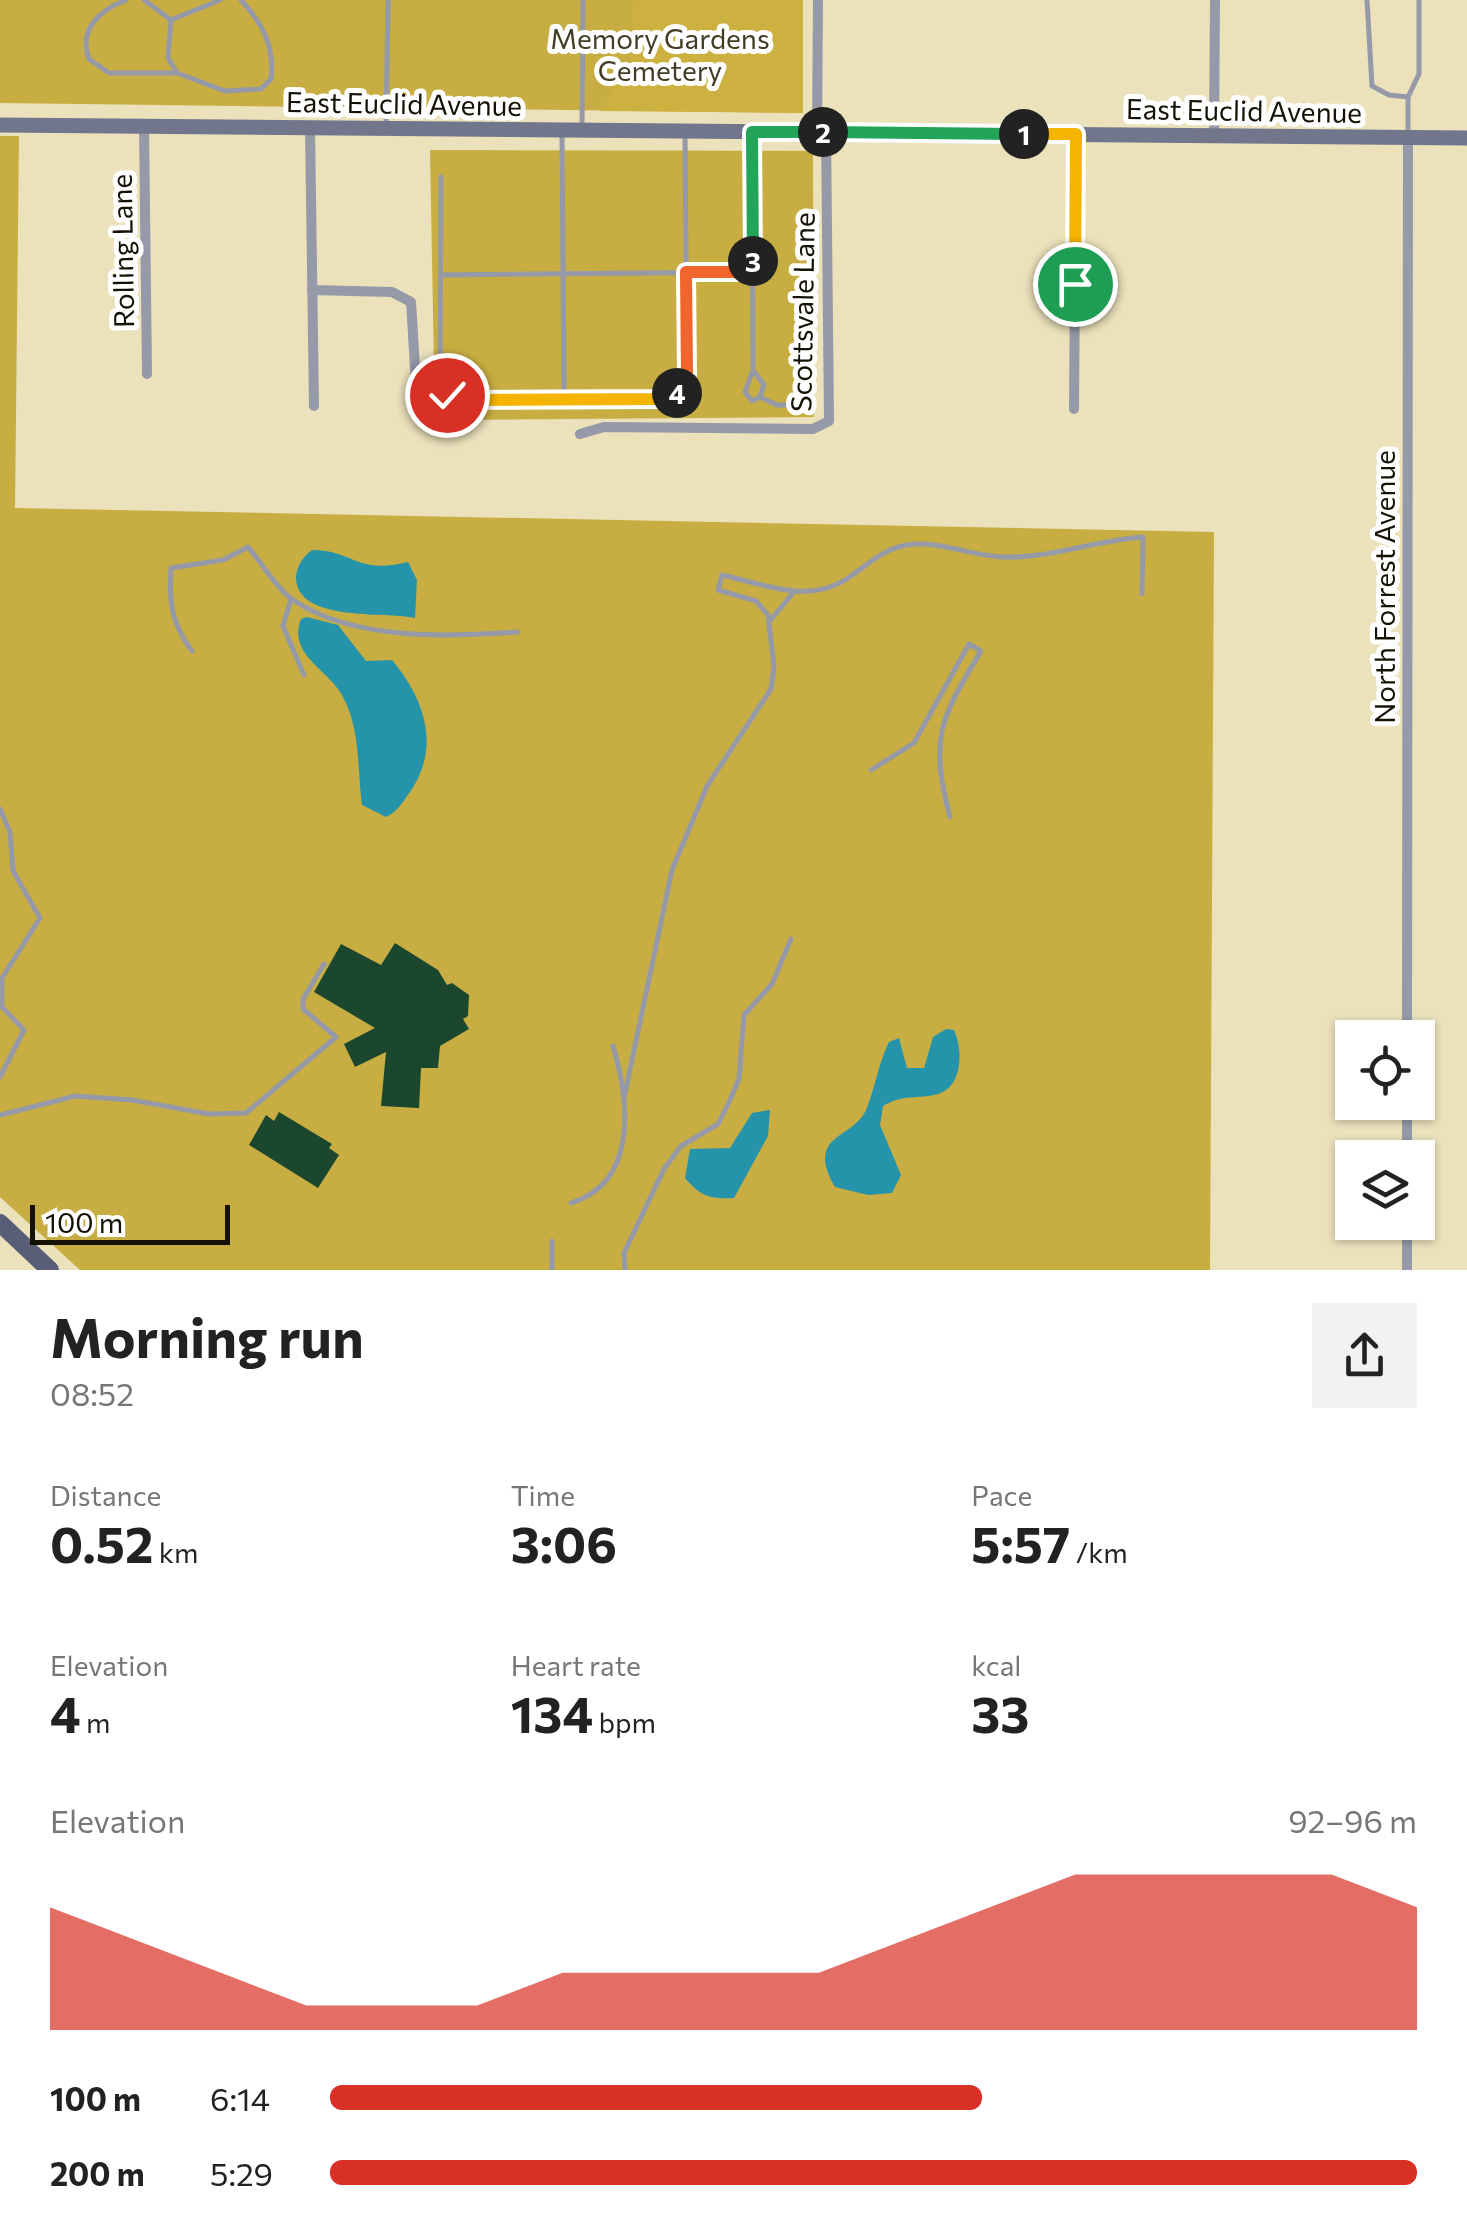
<!DOCTYPE html>
<meta charset="utf-8">
<style>
body{margin:0;font-family:Commissioner,sans-serif;background:#f2f2f2;color:#222;height:100vh;display:flex;flex-direction:column;font-size:38px;white-space:nowrap}
*{box-sizing:border-box;margin:0}
p{font-size:32px;color:#767676}
.icon{flex:none;width:55px;height:55px;fill:none;stroke:currentColor;stroke-width:2;stroke-linecap:round;stroke-linejoin:round}
.map{position:relative;height:1270px;overflow:hidden}
.sheet{display:flex;flex-direction:column;background:#fff;flex:1}
.sheet>*{flex:none}
.controls{position:absolute;left:1335px;top:1020px;display:grid;gap:20px}
.controls a{display:grid;place-items:center;width:100px;height:100px;border-radius:0px;background:#fff;box-shadow:0 2px 8px #0004;font-size:50px}
.scale{position:absolute;left:30px;bottom:25px;width:200px;box-sizing:border-box;padding-left:10px;border:5px solid #151105;border-top:0;font-size:28px;line-height:35px;white-space:nowrap;color:#151105;-webkit-text-stroke:8px #fff;paint-order:stroke}
.pin{position:absolute;display:grid;place-items:center;width:85px;height:85px;color:#fff;margin:-42px;border:5px solid #fff;border-radius:50%;box-shadow:0 2px 10px #0007}
.km{position:absolute;width:50px;height:50px;margin:-25px;border-radius:50%;background:#222;color:#fff;font-size:28px;line-height:50px;text-align:center}
.round{display:grid;place-items:center;flex:none;width:105px;height:105px;border-radius:0px;background:#f2f2f2}
.overview{display:flex;align-items:center;justify-content:space-between;height:170px;padding:0 50px}
h1{font-size:55px;font-weight:700;line-height:75px}
.stats{display:grid;grid-template-columns:repeat(3,1fr);gap:15px;height:170px;padding:10px 50px}
.stats div{display:grid;align-content:center}
.stats b{font-size:50px;font-weight:700}
.stats small{font-size:28px;font-weight:400}
.stats p{font-size:28px}
.chart{height:280px;padding:20px 50px}
.chart p{display:flex;justify-content:space-between}
.chart svg{width:100%;height:180px;margin-top:10px;fill:#d93025;opacity:.7}
ul{padding:0 50px;list-style:none;font-size:32px}
li{display:grid;grid-template-columns:160px 120px 1fr;align-items:center;height:75px}
li i{height:25px;border-radius:12px;background:#d93025}
.map>svg:first-child{display:block}
.green{fill:#c8ae42}
.forest{fill:#cdb140}
.water{fill:#2594ab}
.building{fill:#1a472d}
.lines{fill:none;stroke-linecap:round;stroke-linejoin:round}
.service{stroke:#9599a8;stroke-width:5}
.minor{stroke:#9599a8;stroke-width:10}
.secondary{stroke:#71768c;stroke-width:15}
.primary{stroke:#585d78;stroke-width:18}
.split-1-casing{stroke:#fff;stroke-width:20}
.split-2-casing{stroke:#fff;stroke-width:20}
.split-3-casing{stroke:#fff;stroke-width:20}
.split-4-casing{stroke:#fff;stroke-width:20}
.split-5-casing{stroke:#fff;stroke-width:20}
.split-1{stroke:#f5b400;stroke-width:12}
.split-2{stroke:#22a559;stroke-width:12}
.split-3{stroke:#22a559;stroke-width:12}
.split-4{stroke:#f0652b;stroke-width:12}
.split-5{stroke:#f5b400;stroke-width:12}
.labels{text-anchor:middle;stroke-width:10;stroke-linejoin:round;paint-order:stroke}
.park-label{font-size:28px;fill:#433d25;stroke:#fff}
.street-label{font-size:28px;fill:#151105;stroke:#fff}
</style>
<div class="map">
<svg width="1467" height="1270" viewBox="0 0 1467 1270">
<rect width="100%" height="100%" fill="#ebe1bb"/>
<g class="green">
<polygon points="0,0 803,0 803,113 0,103"/>
<polygon points="0,136 19,136 15,508 1214,532 1210,1270 80,1270 0,1197"/>
<polygon points="430,150 813,151 814,417 435,420"/>
</g>
<polygon class="forest" points="633,0 803,0 803,113 600,111 630,60"/>
<g class="water">
<path d="M312,550C355,550 354,575 408,562L417,580L415,618C385,611 296,623 296,577C297,565 303,557 312,550Z"/>
<path d="M307,617L338,625L366,661L392,660C423,697 441,744 412,789C404,800 398,812 386,817L362,805C357,769 361,731 343,697C329,669 287,655 301,619Z"/>
<path d="M946,1029L954,1030C963,1049 963,1087 938,1094C915,1100 906,1093 883,1106L880,1125L901,1175L892,1193L868,1195L835,1187C805,1134 852,1140 866,1110C875,1089 878,1064 889,1042L899,1038L907,1068H924L933,1037Z"/>
<path d="M770,1110L768,1136L734,1198C710,1199 701,1197 685,1178L690,1149L730,1148L752,1113Z"/>
</g>
<g class="building">
<polygon points="395,943 438,970 447,985 452,983 469,995 468,1016 463,1019 469,1029 440,1046 438,1068 421,1068 419,1108 381,1106 386,1052 355,1067 344,1044 375,1028 314,992 341,944 381,965"/>
<polygon points="279,1112 332,1144 329,1148 339,1155 318,1188 249,1145 266,1115 274,1121"/>
</g>
<g class="lines">
<g class="service">
<path d="M126,0C100,10 78,29 89,59L109,73H177"/>
<polyline points="144,0 171,20 220,0"/>
<polyline points="1367,0 1372,86 1389,95 1408,97"/>
<path d="M171,20L168,58L177,73L225,91L261,89L271,79C275,46 262,23 241,0"/>
<polyline points="386,125 388,0"/>
<polyline points="582,127 583,0"/>
<polyline points="562,133 564,400"/>
<polyline points="1408,134 1408,97 1419,74 1419,0"/>
<polyline points="752,135 753,370 745,392 752,401 760,397 764,385 753,370"/>
<polyline points="441,177 440,375 447,395 462,400 664,399 682,388 687,374 685,134"/>
<polyline points="441,275 753,272"/>
<polyline points="760,397 777,405 811,405"/>
<polyline points="291,599 283,626 304,675"/>
<polyline points="769,622 793,593"/>
<path d="M192,651C171,623 169,602 171,568L223,560L248,547C261,562 276,588 293,600C354,641 448,637 518,632"/>
<path d="M871,770L914,743L969,644L981,651C940,720 929,737 950,817"/>
<polyline points="0,809 10,832 13,871 40,918 2,978 2,1007 24,1030 0,1077"/>
<path d="M624,1098L672,870L707,786L771,689L774,666L768,615L756,601L718,590L722,575C764,584 808,605 848,578C868,565 882,549 907,545C941,540 973,557 1006,557C1051,558 1098,540 1143,537L1142,594"/>
<polyline points="0,1115 75,1096 132,1100 209,1114 246,1113 336,1037 303,1009 303,999 324,964"/>
<path d="M571,1203C639,1182 629,1100 613,1046"/>
<polyline points="552,1241 552,1270"/>
<polyline points="625,1270 624,1253 664,1169 681,1146 718,1124 729,1102 739,1079 744,1015 772,984 791,939"/>
</g>
<g class="minor">
<polyline points="144,126 147,374"/>
<polyline points="310,127 314,406"/>
<polyline points="817,132 818,0"/>
<polyline points="1214,136 1215,0"/>
<polyline points="312,290 392,292 411,302 417,400"/>
<polyline points="1074,409 1076,134"/>
<polyline points="580,434 604,427 813,429 829,421 826,132"/>
<polyline points="1407,1038 1408,137"/>
<polyline points="1407,1158 1407,1102"/>
<polyline points="1407,1270 1407,1222"/>
</g>
<polyline class="secondary" points="0,125 1467,138"/>
<polyline class="primary" points="0,1223 50,1270"/>
</g>
<g class="lines">
<g class="split-1-casing">
<polyline id="split-1" points="1024,134 1076,134 1075,284"/>
</g>
<g class="split-2-casing">
<polyline id="split-2" points="823,132 1024,134"/>
</g>
<g class="split-3-casing">
<polyline id="split-3" points="753,261 752,132 823,132"/>
</g>
<g class="split-4-casing">
<polyline id="split-4" points="677,393 687,374 686,272 753,272 753,261"/>
</g>
<g class="split-5-casing">
<polyline id="split-5" points="447,395 462,400 655,399 677,393"/>
</g>
<use href="#split-1" class="split-1"/>
<use href="#split-2" class="split-2"/>
<use href="#split-3" class="split-3"/>
<use href="#split-4" class="split-4"/>
<use href="#split-5" class="split-5"/>
</g>
<g class="labels">
<g class="park-label">
<text x="660" y="49">Memory Gardens<tspan x="660" dy="32">Cemetery</tspan></text>
</g>
<g class="street-label">
<text transform="translate(404 104) rotate(1)" y="10">East Euclid Avenue</text>
<text transform="translate(1244 111) rotate(1)" y="10">East Euclid Avenue</text>
<text transform="translate(123 251) rotate(-91)" y="10">Rolling Lane</text>
<text transform="translate(803 312) rotate(-89)" y="10">Scottsvale Lane</text>
<text transform="translate(1385 587) rotate(-90)" y="10">North Forrest Avenue</text>
</g>
</g>
</svg>
<div class="controls">
<a><svg class="icon" aria-label="locate" viewBox="0 0 24 24"><circle cx="12" cy="12" r="6"/><path d="M12 2v4M12 18v4M2 12h4M18 12h4"/></svg></a>
<a><svg class="icon" aria-label="layers" viewBox="0 0 24 24"><path d="M12 4l9 5-9 5-9-5zM3 14l9 5 9-5"/></svg></a>
</div>
<div class="scale">100 m</div>
<div class="pin" style="left:1075px;top:284px;background:#1e9e55"><svg class="icon" aria-label="arrive" viewBox="0 0 24 24"><path d="M6 21V4h12l-3 4 3 4H6"/></svg></div>
<div class="pin" style="left:447px;top:395px;background:#d93025"><svg class="icon" aria-label="check" viewBox="0 0 24 24"><path d="M5 12l5 5 9-10"/></svg></div>
<b class="km" style="left:1024px;top:134px">1</b>
<b class="km" style="left:823px;top:132px">2</b>
<b class="km" style="left:753px;top:261px">3</b>
<b class="km" style="left:677px;top:393px">4</b>
</div>
<section class="sheet">
<div class="overview"><div><h1>Morning run</h1><p>08:52</p></div><a class="round"><svg class="icon" aria-label="share" viewBox="0 0 24 24"><path d="M12 15V3M7 8l5-5 5 5M5 13v7h14v-7"/></svg></a></div>
<div class="stats">
<div><p>Distance</p><b>0.52<small> km</small></b></div>
<div><p>Time</p><b>3:06</b></div>
<div><p>Pace</p><b>5:57<small> /km</small></b></div>
</div>
<div class="stats">
<div><p>Elevation</p><b>4<small> m</small></b></div>
<div><p>Heart rate</p><b>134<small> bpm</small></b></div>
<div><p>kcal</p><b>33</b></div>
</div>
<div class="chart"><p><span>Elevation</span>92–96 m</p>
<svg viewBox="0 0 160 44" preserveAspectRatio="none"><path d="M0 44V14L10 22L20 30L30 38L40 38L50 38L60 30L70 30L80 30L90 30L100 22L110 14L120 6L130 6L140 6L150 6L160 14V44z"/></svg>
</div>
<ul>
<li><b>100 m</b>6:14<i style="width:60%"></i></li>
<li><b>200 m</b>5:29<i style="width:100%"></i></li>
</ul>
</section>
